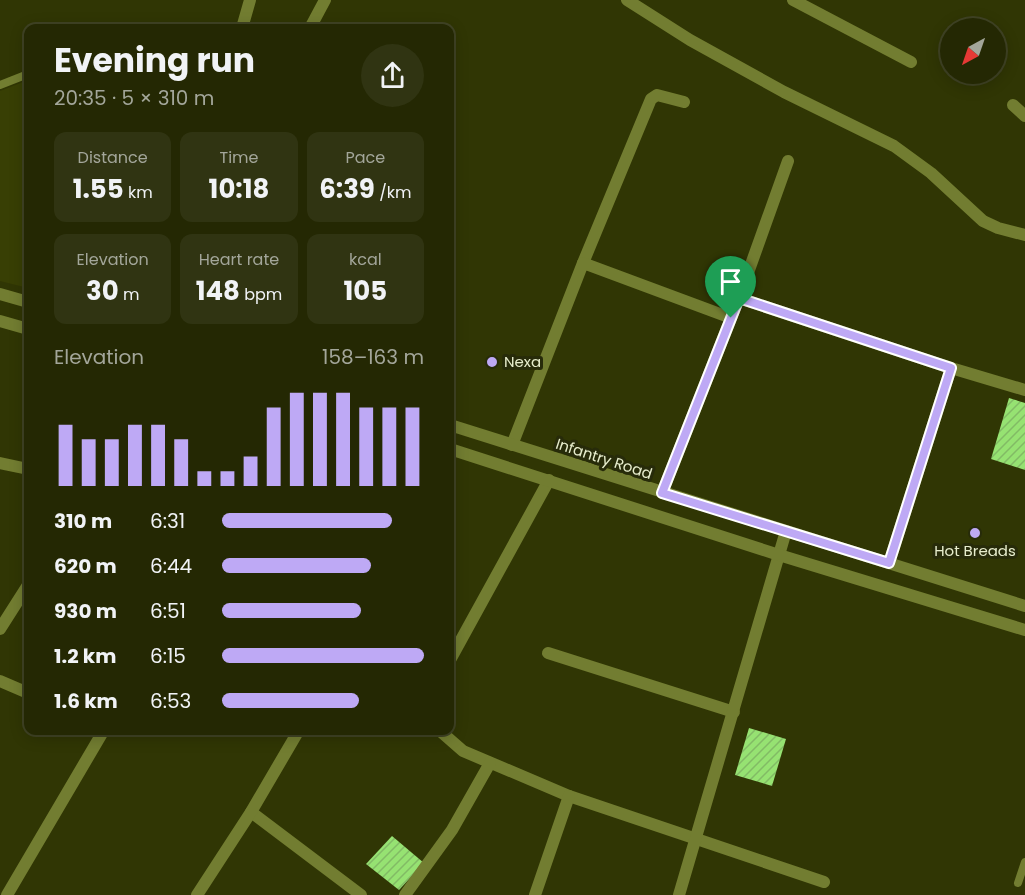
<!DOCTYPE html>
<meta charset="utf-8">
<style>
body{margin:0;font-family:Poppins,sans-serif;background:#303412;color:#f1f3f6;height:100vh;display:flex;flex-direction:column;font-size:22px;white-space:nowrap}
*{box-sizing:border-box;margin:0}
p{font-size:20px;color:#a3a69a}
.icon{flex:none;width:33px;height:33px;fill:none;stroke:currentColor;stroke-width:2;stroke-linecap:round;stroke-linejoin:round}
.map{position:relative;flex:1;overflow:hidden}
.drawer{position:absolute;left:24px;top:24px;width:430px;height:711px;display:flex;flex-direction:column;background:#242803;border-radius:12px;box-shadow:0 3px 15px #0003,0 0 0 2px #414425}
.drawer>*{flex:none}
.needle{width:39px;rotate:220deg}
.tools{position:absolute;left:940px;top:18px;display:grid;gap:12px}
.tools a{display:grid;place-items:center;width:66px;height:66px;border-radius:50%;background:#242803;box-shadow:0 3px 15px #0003,0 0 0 2px #414425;font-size:30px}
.pin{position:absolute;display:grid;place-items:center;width:51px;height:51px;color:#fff;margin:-62px -26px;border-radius:50% 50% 50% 0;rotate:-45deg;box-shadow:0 0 6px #0007}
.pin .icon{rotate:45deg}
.round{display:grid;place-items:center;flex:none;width:63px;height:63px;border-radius:32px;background:#303412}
.summary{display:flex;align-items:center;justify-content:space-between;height:102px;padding:0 30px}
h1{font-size:33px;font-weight:700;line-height:45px}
.metrics{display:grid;grid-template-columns:repeat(3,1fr);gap:9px;height:102px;padding:6px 30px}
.metrics div{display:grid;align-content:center;border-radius:12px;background:#303412;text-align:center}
.metrics b{font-size:26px;font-weight:700}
.metrics small{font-size:16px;font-weight:400}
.metrics p{font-size:16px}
.chart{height:168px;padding:12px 30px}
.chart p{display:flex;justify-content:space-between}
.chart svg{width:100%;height:108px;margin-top:6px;stroke:#bea9f5;stroke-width:6}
ul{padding:0 30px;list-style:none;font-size:20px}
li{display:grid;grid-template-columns:96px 72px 1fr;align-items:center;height:45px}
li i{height:15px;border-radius:8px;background:#bea9f5}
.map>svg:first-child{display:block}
.built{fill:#383f04}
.building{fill:url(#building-hatch)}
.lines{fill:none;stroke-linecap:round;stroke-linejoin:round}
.service{stroke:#727d31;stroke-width:8}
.minor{stroke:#727d31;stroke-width:12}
.tertiary{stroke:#727d31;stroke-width:12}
.route-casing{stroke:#fff;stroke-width:12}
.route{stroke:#bea9f5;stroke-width:8}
.poi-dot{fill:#bea9f5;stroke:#272b0a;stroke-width:2}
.labels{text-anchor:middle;stroke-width:6;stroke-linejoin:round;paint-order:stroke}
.poi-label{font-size:15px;fill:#e7edcd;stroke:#272b0a;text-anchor:start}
.street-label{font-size:15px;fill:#e7edcd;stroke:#272b0a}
</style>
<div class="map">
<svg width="1025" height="895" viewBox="0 0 1025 895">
<defs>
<pattern id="building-hatch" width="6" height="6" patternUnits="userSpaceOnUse" patternTransform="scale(1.5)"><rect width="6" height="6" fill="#96e272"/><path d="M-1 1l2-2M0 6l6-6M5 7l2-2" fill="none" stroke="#82bb65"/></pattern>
</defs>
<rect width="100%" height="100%" fill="#303604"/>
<polygon class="built" points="28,80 28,288 0,281 0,91"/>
<g class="building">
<polygon points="1009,398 1025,403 1025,470 991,459"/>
<polygon points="749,728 786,739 772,786 735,775"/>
<polygon points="392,836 424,863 399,890 366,864"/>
</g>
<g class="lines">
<g class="service">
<polyline points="0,85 28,74"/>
<polyline points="1018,883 1025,862"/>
</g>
<g class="minor">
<polyline points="627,0 690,40 784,92 894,146 931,173 983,221 998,228 1025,235"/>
<polyline points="793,0 911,62"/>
<polyline points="242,28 250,0"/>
<polyline points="310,28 325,0"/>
<polyline points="1013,105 1025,116"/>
<polyline points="583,263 651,99 657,95 684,102"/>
<polyline points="739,298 788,161"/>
<polyline points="512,445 583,263 731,318"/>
<polyline points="0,463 28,469"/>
<polyline points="662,493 739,298 951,368"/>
<polyline points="889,563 951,368 1025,390"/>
<polyline points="0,629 28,585"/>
<polyline points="548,653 734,712"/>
<polyline points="450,660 549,480"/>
<polyline points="0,681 28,693"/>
<polyline points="439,730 463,751 569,796 824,882"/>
<polyline points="251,812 361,895"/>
<polyline points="7,895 104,730"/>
<polyline points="197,895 251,812 299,730"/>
<polyline points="405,895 452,830 490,763"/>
<polyline points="535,895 569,796"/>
<polyline points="679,895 786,531"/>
</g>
<g class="tertiary">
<polyline points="0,294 28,302"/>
<polyline points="0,321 28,329"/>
<polyline points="450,425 1025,606"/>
<polyline points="450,449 779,555 1025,630"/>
</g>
</g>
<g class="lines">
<g class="route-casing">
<polygon id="route" points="739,298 951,368 889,563 662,493"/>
</g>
<use href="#route" class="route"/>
</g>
<g class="poi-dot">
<circle cx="492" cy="362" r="6"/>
<circle cx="975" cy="533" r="6"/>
</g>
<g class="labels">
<g class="poi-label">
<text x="504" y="367">Nexa</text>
<text x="975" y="556" text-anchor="middle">Hot Breads</text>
</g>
<g class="street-label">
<text transform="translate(604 459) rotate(18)" y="5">Infantry Road</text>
</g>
</g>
</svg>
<div class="tools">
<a><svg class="needle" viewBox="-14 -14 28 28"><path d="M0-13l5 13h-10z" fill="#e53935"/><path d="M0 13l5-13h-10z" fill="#a3a69a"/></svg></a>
</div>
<div class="pin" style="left:731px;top:318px;background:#1e9e55"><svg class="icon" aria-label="arrive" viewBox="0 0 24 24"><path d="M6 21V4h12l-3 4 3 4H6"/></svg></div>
<section class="drawer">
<div class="summary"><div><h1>Evening run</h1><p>20:35 · 5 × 310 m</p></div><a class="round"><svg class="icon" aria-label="share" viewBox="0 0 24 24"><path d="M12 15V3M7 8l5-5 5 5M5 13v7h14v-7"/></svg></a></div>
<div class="metrics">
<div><p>Distance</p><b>1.55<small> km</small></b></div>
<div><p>Time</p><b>10:18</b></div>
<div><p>Pace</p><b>6:39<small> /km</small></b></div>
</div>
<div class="metrics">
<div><p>Elevation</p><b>30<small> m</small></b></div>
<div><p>Heart rate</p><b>148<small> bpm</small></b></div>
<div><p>kcal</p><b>105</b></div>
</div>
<div class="chart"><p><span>Elevation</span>158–163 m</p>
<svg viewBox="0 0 160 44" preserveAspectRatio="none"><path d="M5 44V19M15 44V25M25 44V25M35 44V19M45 44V19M55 44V25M65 44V38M75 44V38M85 44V32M95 44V12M105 44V6M115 44V6M125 44V6M135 44V12M145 44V12M155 44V12"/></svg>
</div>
<ul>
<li><b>310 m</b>6:31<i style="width:84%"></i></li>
<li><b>620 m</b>6:44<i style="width:74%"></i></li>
<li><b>930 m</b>6:51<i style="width:69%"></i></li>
<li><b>1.2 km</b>6:15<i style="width:100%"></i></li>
<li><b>1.6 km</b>6:53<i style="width:68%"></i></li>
</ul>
</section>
</div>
